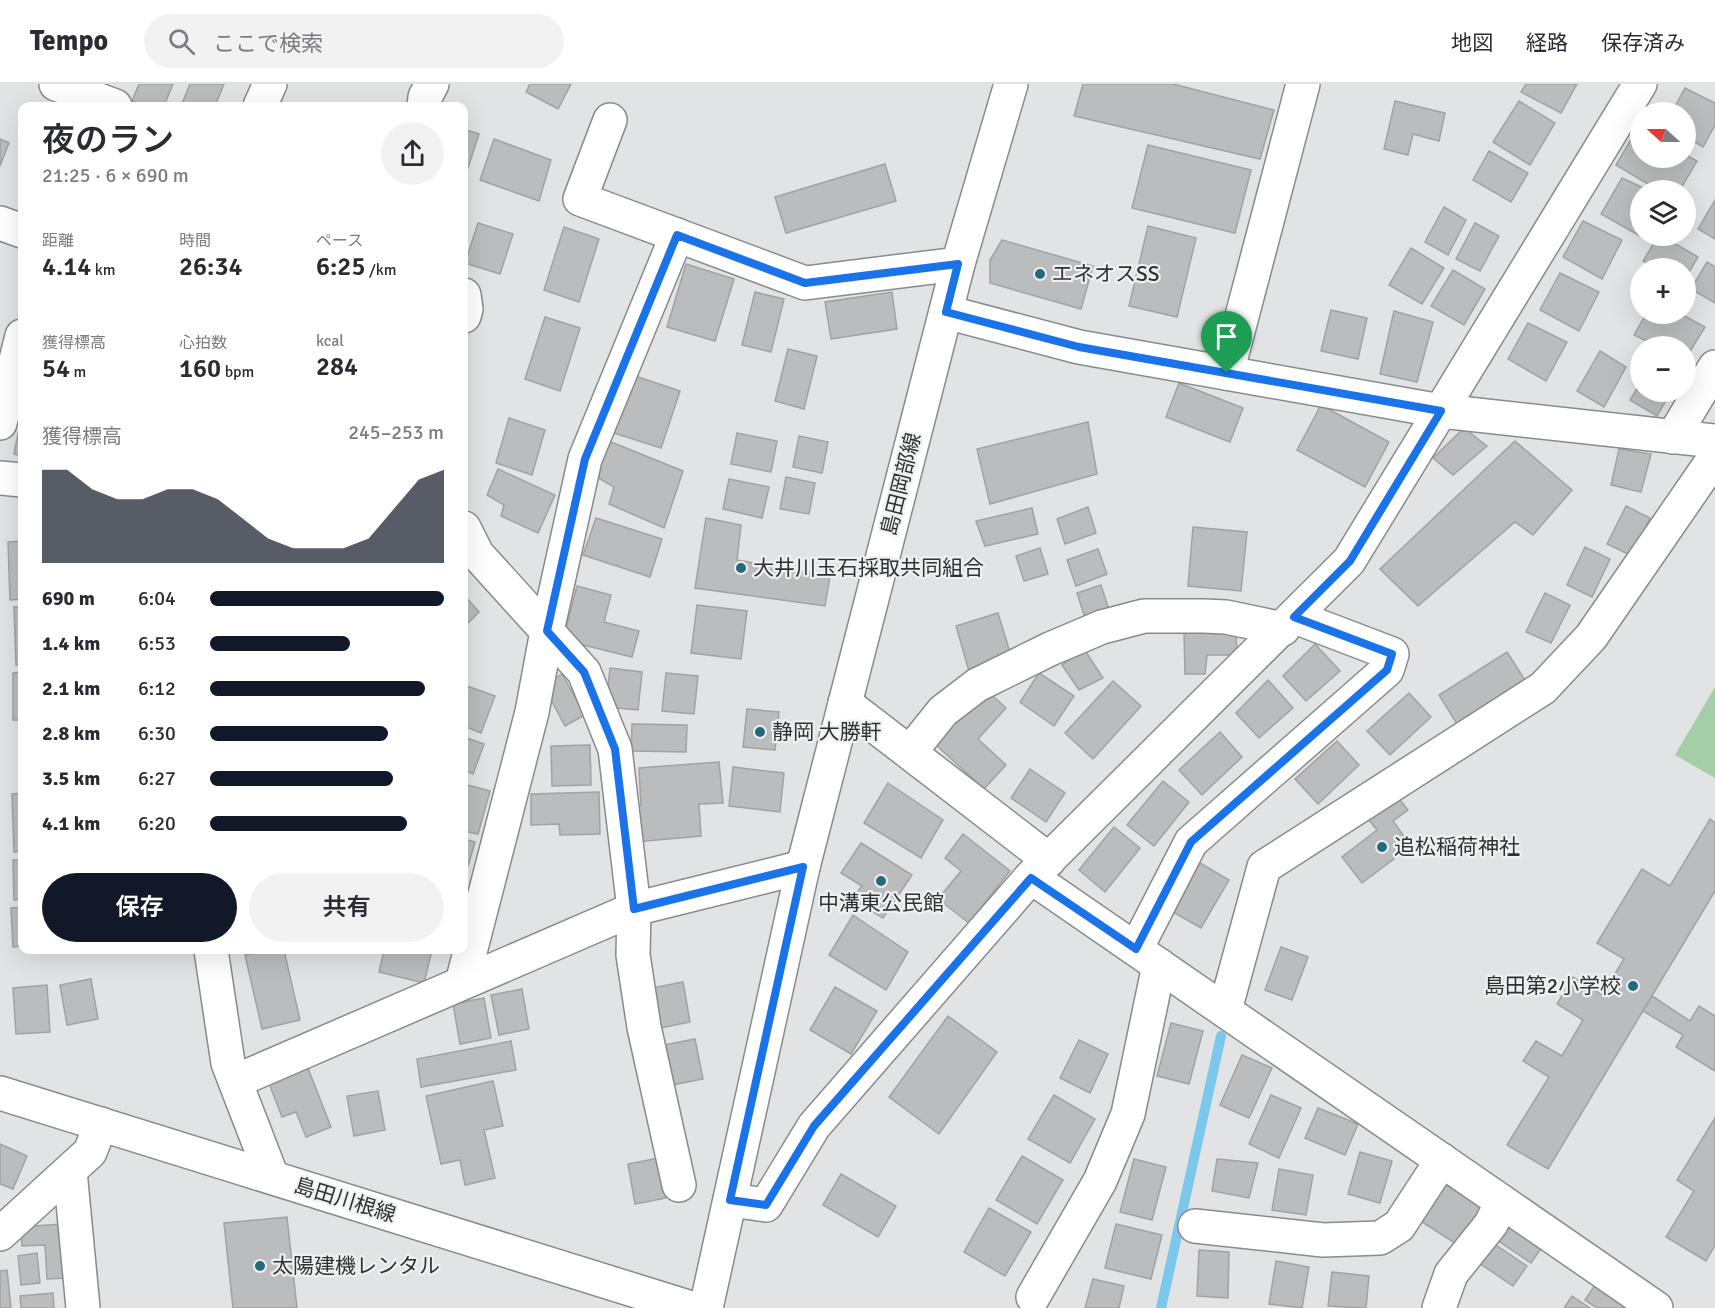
<!DOCTYPE html>
<html lang="ja">
<meta charset="utf-8">
<style>
body{margin:0;font-family:Signika,"Noto Sans JP",sans-serif;background:#f2f2f3;color:#2b2b33;height:100vh;display:flex;flex-direction:column;font-size:22px;white-space:nowrap}
*{box-sizing:border-box;margin:0}
p{font-size:20px;color:#7c7c81}
.icon{flex:none;width:33px;height:33px;fill:none;stroke:currentColor;stroke-width:2;stroke-linecap:round;stroke-linejoin:round}
.map{position:relative;flex:1;overflow:hidden}
.side{position:absolute;left:18px;top:18px;width:450px;height:852px;display:flex;flex-direction:column;background:#fff;border-radius:12px;box-shadow:0 6px 24px #0002}
.side>*{flex:none}
.needle{width:39px;rotate:291deg}
.tools{position:absolute;left:1630px;top:18px;display:grid;gap:12px}
.tools a{display:grid;place-items:center;width:66px;height:66px;border-radius:50%;background:#fff;box-shadow:0 6px 24px #0002;font-size:30px}
.pin{position:absolute;display:grid;place-items:center;width:51px;height:51px;color:#fff;margin:-62px -26px;border-radius:50% 50% 50% 0;rotate:-45deg;box-shadow:0 0 6px #0007}
.pin .icon{rotate:45deg}
.round{display:grid;place-items:center;flex:none;width:63px;height:63px;border-radius:32px;background:#f2f2f3}
.headline{display:flex;align-items:center;justify-content:space-between;height:102px;padding:0 24px}
h1{font-size:33px;font-weight:600;line-height:45px}
.figures{display:grid;grid-template-columns:repeat(3,1fr);gap:9px;height:102px;padding:6px 24px}
.figures div{display:grid;align-content:center}
.figures b{font-size:26px;font-weight:600}
.figures small{font-size:16px;font-weight:400}
.figures p{font-size:16px}
.chart{height:168px;padding:12px 24px}
.chart p{display:flex;justify-content:space-between}
.chart svg{width:100%;height:108px;margin-top:6px;fill:#111827;opacity:.7}
.cta{display:flex;gap:12px;margin-top:auto;padding:12px 24px}
.cta a{flex:1;height:69px;border-radius:36px;background:#111827;color:#fff;font-size:24px;font-weight:600;line-height:69px;text-align:center}
.cta a+a{background:#f2f2f3;color:#2b2b33}
ul{padding:0 24px;list-style:none;font-size:20px}
li{display:grid;grid-template-columns:96px 72px 1fr;align-items:center;height:45px}
li i{height:15px;border-radius:8px;background:#111827}
header{display:flex;align-items:center;gap:36px;box-sizing:border-box;height:84px;padding:0 30px;background:#fff;border-bottom:2px solid #e1e1e2}
header strong{font-size:28px}
nav{display:flex;gap:33px;margin-inline-start:auto;font-size:21px}
.search{width:420px;height:54px;background:#f2f2f3;display:flex;align-items:center;gap:15px;box-sizing:border-box;padding:0 21px;border-radius:33px;color:#7c7c81;font-size:22px}
.map>svg:first-child{display:block}
.green{fill:#a3cea7}
.lines{fill:none;stroke-linecap:round;stroke-linejoin:round}
.stream{stroke:#7bc8ec;stroke-width:10}
.building{fill:#babcbe;stroke:#a0a2a4;stroke-width:1.5}
.minor-casing{stroke:#888b8d;stroke-width:36}
.major-casing{stroke:#888b8d;stroke-width:36}
.minor{stroke:#fff;stroke-width:33}
.major{stroke:#fff;stroke-width:33}
.route-casing{stroke:#fff;stroke-width:12}
.route{stroke:#1a73e8;stroke-width:8}
.poi-dot{fill:#256a7a;stroke:#eef0f3;stroke-width:2}
.labels{text-anchor:middle;stroke-width:4.5;stroke-linejoin:round;paint-order:stroke}
.poi-label{font-size:21px;fill:#303131;stroke:#eef0f3;text-anchor:start}
.street-label{font-size:21px;fill:#303131;stroke:#eef0f3}
</style>
<header>
<strong>Tempo</strong>
<div class="search"><svg class="icon" aria-label="search" viewBox="0 0 24 24"><circle cx="10" cy="10" r="6"/><path d="M15 15l6 6"/></svg>ここで検索</div>
<nav><a>地図</a><a>経路</a><a>保存済み</a></nav>
</header>
<div class="map">
<svg width="1715" height="1224" viewBox="0 0 1715 1224">
<rect width="100%" height="100%" fill="#e1e3e5"/>
<polygon class="green" points="1715,603 1715,694 1675,671"/>
<g class="lines">
<polyline class="stream" points="1161,1224 1221,952"/>
</g>
<g class="building">
<polygon points="139,0 173,0 164,22 148,22 132,17"/>
<polygon points="190,0 224,0 215,22 181,22"/>
<polygon points="530,0 571,0 558,25 526,8"/>
<polygon points="1083,0 1173,0 1274,26 1260,75 1074,32"/>
<polygon points="1526,0 1577,0 1561,29 1521,8"/>
<polygon points="1685,4 1715,19 1715,41 1703,63 1686,53 1686,28 1672,28"/>
<polygon points="1395,17 1445,29 1439,57 1413,50 1408,71 1384,65"/>
<polygon points="1519,17 1555,39 1530,81 1493,58"/>
<polygon points="464,45 479,50 466,90 464,89"/>
<polygon points="1637,45 1641,47 1641,74 1686,74 1686,71 1697,77 1680,106 1658,106 1616,81"/>
<polygon points="0,55 9,59 0,82"/>
<polygon points="494,55 551,76 539,117 480,96"/>
<polygon points="1148,61 1251,86 1235,149 1132,124"/>
<polygon points="1489,67 1528,89 1511,118 1473,96"/>
<polygon points="885,80 896,117 786,149 775,113"/>
<polygon points="1622,94 1648,106 1641,106 1640,152 1601,130"/>
<polygon points="1715,116 1715,155 1698,145"/>
<polygon points="1444,123 1466,136 1448,171 1425,158"/>
<polygon points="1583,137 1622,156 1602,195 1563,173"/>
<polygon points="478,139 513,150 500,190 465,179"/>
<polygon points="1475,139 1499,152 1480,187 1456,175"/>
<polygon points="1148,142 1196,154 1177,233 1129,222"/>
<polygon points="564,143 599,155 579,218 544,206"/>
<polygon points="1658,152 1662,152 1698,173 1686,193 1686,184 1656,184 1643,177"/>
<polygon points="1002,156 1093,182 1081,225 990,199 990,176"/>
<polygon points="1411,164 1444,184 1422,220 1389,201"/>
<polygon points="1707,178 1715,183 1715,219 1691,205"/>
<polygon points="686,180 734,195 715,257 667,243"/>
<polygon points="1453,186 1485,205 1464,241 1431,222"/>
<polygon points="1560,189 1599,208 1579,247 1540,226"/>
<polygon points="755,208 784,215 771,268 742,261"/>
<polygon points="892,208 897,245 831,255 825,218"/>
<polygon points="1331,226 1367,234 1358,275 1321,267"/>
<polygon points="1394,227 1433,238 1417,298 1380,290"/>
<polygon points="1646,230 1681,230 1705,243 1686,274 1686,262 1657,262 1634,251"/>
<polygon points="545,233 580,244 560,307 525,295"/>
<polygon points="1528,239 1567,258 1546,297 1508,275"/>
<polygon points="788,265 817,272 804,325 775,317"/>
<polygon points="1600,267 1626,283 1604,323 1577,307"/>
<polygon points="632,291 680,307 661,364 614,349"/>
<polygon points="1641,298 1641,308 1671,308 1657,332 1630,316"/>
<polygon points="1179,299 1243,324 1230,358 1166,333"/>
<polygon points="1321,321 1389,358 1365,403 1297,366"/>
<polygon points="22,329 22,372 14,370"/>
<polygon points="509,334 545,346 532,391 496,379"/>
<polygon points="1088,338 1097,390 990,420 977,365"/>
<polygon points="1464,344 1487,362 1453,391 1433,374"/>
<polygon points="737,349 777,357 771,388 731,380"/>
<polygon points="799,352 828,358 822,389 793,383"/>
<polygon points="1515,357 1572,406 1533,451 1515,438 1418,522 1380,485"/>
<polygon points="611,358 683,387 664,444 609,420 614,403 595,392"/>
<polygon points="1619,365 1651,370 1641,408 1611,401"/>
<polygon points="498,385 555,411 538,449 501,432 504,421 487,411"/>
<polygon points="786,393 815,399 809,430 780,425"/>
<polygon points="729,395 769,403 762,434 723,425"/>
<polygon points="1626,422 1650,434 1632,472 1607,460"/>
<polygon points="1088,423 1096,449 1065,460 1057,435"/>
<polygon points="1032,424 1038,450 985,462 976,437"/>
<polygon points="596,434 662,455 650,493 583,471"/>
<polygon points="706,434 741,441 737,476 830,492 825,522 695,504"/>
<polygon points="1193,443 1247,448 1241,507 1188,502"/>
<polygon points="22,457 22,515 10,516 8,458"/>
<polygon points="1585,463 1610,475 1592,513 1567,501"/>
<polygon points="1040,464 1048,490 1024,497 1016,472"/>
<polygon points="1098,465 1107,490 1076,502 1067,476"/>
<polygon points="1101,501 1109,526 1085,534 1077,509"/>
<polygon points="577,502 611,511 604,538 639,547 632,573 563,556"/>
<polygon points="1545,509 1570,521 1551,559 1526,548"/>
<polygon points="464,511 479,528 464,543"/>
<polygon points="697,521 747,527 741,575 691,569"/>
<polygon points="14,523 22,523 22,581 16,581"/>
<polygon points="998,529 1012,575 969,587 956,542"/>
<polygon points="1236,548 1237,571 1207,571 1205,590 1185,590 1184,549"/>
<polygon points="1315,560 1340,587 1306,617 1283,592"/>
<polygon points="1084,565 1103,594 1079,606 1062,581"/>
<polygon points="1507,568 1525,596 1457,640 1439,611"/>
<polygon points="610,584 642,588 638,626 606,623"/>
<polygon points="22,588 22,636 13,636 13,589"/>
<polygon points="666,589 698,592 694,630 662,627"/>
<polygon points="1039,589 1074,612 1054,642 1020,618"/>
<polygon points="562,590 585,631 565,642 543,601"/>
<polygon points="1268,596 1293,624 1259,654 1236,629"/>
<polygon points="1113,597 1141,622 1093,675 1065,649"/>
<polygon points="464,601 495,612 481,649 464,642"/>
<polygon points="985,605 1006,624 978,655 1006,681 984,705 935,660"/>
<polygon points="1409,609 1431,633 1390,671 1367,647"/>
<polygon points="747,625 779,628 775,666 743,663"/>
<polygon points="632,640 687,641 686,668 631,667"/>
<polygon points="1220,648 1242,673 1202,711 1179,686"/>
<polygon points="464,653 484,660 473,690 464,686"/>
<polygon points="1337,657 1359,681 1318,720 1295,695"/>
<polygon points="590,661 591,701 552,702 551,662"/>
<polygon points="719,678 723,719 699,720 701,752 636,758 633,723 641,722 639,684"/>
<polygon points="733,683 784,689 780,728 729,722"/>
<polygon points="1030,685 1065,709 1046,738 1011,714"/>
<polygon points="1163,697 1189,718 1154,762 1127,741"/>
<polygon points="888,699 943,736 921,774 864,739"/>
<polygon points="464,700 490,707 478,750 464,747"/>
<polygon points="599,708 600,750 560,751 559,740 531,741 531,710"/>
<polygon points="22,709 22,767 14,768 12,710"/>
<polygon points="1397,712 1408,726 1393,737 1411,762 1362,799 1342,773 1377,746 1368,735"/>
<polygon points="1710,735 1715,739 1715,807 1548,1085 1507,1061 1549,993 1523,977 1536,957 1562,972 1583,936 1557,920 1573,893 1602,911 1624,875 1597,859 1642,785 1670,802"/>
<polygon points="1114,743 1140,764 1105,808 1079,786"/>
<polygon points="963,750 1010,787 969,839 938,815 961,787 945,774"/>
<polygon points="464,755 475,758 468,782 464,780"/>
<polygon points="861,759 912,791 883,834 851,815 862,802 841,789"/>
<polygon points="13,776 22,776 22,815 14,816"/>
<polygon points="1200,779 1229,796 1201,844 1171,827"/>
<polygon points="22,823 22,862 13,863 11,824"/>
<polygon points="853,831 908,868 886,906 829,871"/>
<polygon points="1281,863 1308,873 1292,916 1265,906"/>
<polygon points="268,866 284,866 300,936 262,945 245,871"/>
<polygon points="384,866 432,866 424,899 379,888"/>
<polygon points="91,895 98,935 67,941 60,901"/>
<polygon points="683,898 690,938 660,944 652,904"/>
<polygon points="47,901 50,948 16,950 13,904"/>
<polygon points="835,903 877,927 851,970 810,946"/>
<polygon points="522,905 529,945 499,951 491,911"/>
<polygon points="1652,912 1690,937 1699,922 1715,932 1715,987 1676,963 1683,951 1643,927"/>
<polygon points="484,914 491,954 460,960 453,920"/>
<polygon points="948,932 997,968 939,1050 889,1013"/>
<polygon points="1171,939 1203,947 1189,1000 1157,992"/>
<polygon points="695,955 703,995 672,1001 664,961"/>
<polygon points="1079,956 1108,970 1090,1009 1060,994"/>
<polygon points="511,957 516,986 421,1003 417,975"/>
<polygon points="1242,971 1272,984 1249,1034 1220,1021"/>
<polygon points="306,979 331,1043 306,1053 296,1028 282,1033 267,994"/>
<polygon points="493,997 503,1042 484,1046 495,1094 465,1101 460,1076 441,1080 426,1012"/>
<polygon points="378,1007 385,1046 354,1052 347,1012"/>
<polygon points="1054,1011 1095,1035 1070,1079 1028,1055"/>
<polygon points="1271,1011 1301,1024 1279,1074 1249,1060"/>
<polygon points="1318,1024 1358,1040 1345,1071 1305,1054"/>
<polygon points="1715,1034 1715,1161 1706,1177 1666,1153 1694,1107 1677,1096"/>
<polygon points="0,1060 27,1072 13,1105 0,1100"/>
<polygon points="1360,1068 1392,1077 1380,1119 1348,1110"/>
<polygon points="1022,1072 1063,1096 1037,1140 996,1116"/>
<polygon points="659,1074 666,1114 635,1120 628,1080"/>
<polygon points="1134,1075 1166,1083 1152,1136 1120,1128"/>
<polygon points="1217,1075 1258,1079 1249,1114 1212,1107"/>
<polygon points="1279,1085 1313,1091 1306,1131 1272,1126"/>
<polygon points="841,1090 896,1122 878,1153 823,1121"/>
<polygon points="1445,1100 1486,1126 1461,1163 1422,1138"/>
<polygon points="989,1124 1031,1148 1005,1192 964,1168"/>
<polygon points="287,1133 297,1224 233,1224 224,1139"/>
<polygon points="1508,1134 1545,1159 1531,1179 1494,1154"/>
<polygon points="62,1140 65,1194 47,1195 45,1161 22,1162 21,1143"/>
<polygon points="1116,1140 1162,1151 1151,1195 1105,1184"/>
<polygon points="1490,1157 1527,1182 1513,1202 1476,1177"/>
<polygon points="1199,1166 1229,1168 1228,1214 1197,1212"/>
<polygon points="37,1169 40,1199 21,1201 18,1172"/>
<polygon points="1276,1177 1309,1183 1302,1224 1269,1220"/>
<polygon points="7,1186 11,1224 0,1224 0,1187"/>
<polygon points="1332,1188 1369,1192 1366,1224 1328,1222"/>
<polygon points="1093,1195 1124,1202 1119,1224 1085,1224"/>
<polygon points="1599,1195 1634,1224 1597,1224 1585,1216"/>
<polygon points="53,1209 54,1224 21,1224 20,1212"/>
<polygon points="1572,1212 1590,1224 1564,1224"/>
</g>
<g class="lines">
<g class="minor-casing">
<g id="minor">
<polyline points="56,0 115,22"/>
<polyline points="260,22 270,0"/>
<polyline points="424,22 425,13 432,0"/>
<polyline points="610,36 580,115 805,199 958,180"/>
<polyline points="0,139 22,147"/>
<polyline points="464,211 466,225 464,232"/>
<polyline points="946,228 1079,263 1441,327 1715,357"/>
<polyline points="1227,289 1303,0"/>
<polyline points="0,339 22,252"/>
<polyline points="1673,353 1715,283"/>
<polyline points="0,394 22,396"/>
<polyline points="464,444 477,470 584,588 615,665 634,825 633,871 644,943 679,1101"/>
<polyline points="845,619 1049,776"/>
<polyline points="910,668 943,627 977,601 1050,565 1102,543 1144,532 1204,532 1226,533 1283,545"/>
<polyline points="1031,793 1656,1224"/>
<polyline points="1136,865 1191,758 1387,586 1392,570 1295,533"/>
<polyline points="211,866 228,979 272,1093"/>
<polyline points="462,899 532,628 547,547 585,375 677,151"/>
<polyline points="1225,926 1264,783 1543,604 1591,553 1715,373"/>
<polyline points="236,997 634,825 803,783"/>
<polyline points="70,1087 83,1224"/>
<polyline points="730,1116 766,1121 814,1042 1031,793 1349,477 1640,0"/>
<polyline points="1195,1142 1323,1156 1380,1154 1399,1142 1442,1076"/>
<polyline points="0,1150 90,1068 101,1040"/>
<polyline points="1033,1213 1100,1097 1128,1030 1159,881"/>
<polyline points="1439,1224 1451,1190 1491,1140 1502,1118"/>
</g>
</g>
<g class="major-casing">
<g id="major">
<polyline points="0,1009 691,1224"/>
<polyline points="706,1224 803,783 958,180 1011,0"/>
</g>
</g>
<use href="#minor" class="minor"/>
<use href="#major" class="major"/>
</g>
<g class="lines">
<g class="route-casing">
<polygon id="route" points="677,151 805,199 958,180 946,228 1079,263 1441,327 1350,477 1294,533 1392,570 1387,586 1191,758 1136,865 1031,794 814,1042 766,1121 730,1116 803,783 634,825 615,665 584,588 547,547 585,375"/>
</g>
<use href="#route" class="route"/>
</g>
<g class="poi-dot">
<circle cx="1040" cy="190" r="6"/>
<circle cx="741" cy="484" r="6"/>
<circle cx="760" cy="648" r="6"/>
<circle cx="1382" cy="763" r="6"/>
<circle cx="881" cy="797" r="6"/>
<circle cx="1633" cy="902" r="6"/>
<circle cx="260" cy="1182" r="6"/>
</g>
<g class="labels">
<g class="poi-label">
<text x="1052" y="197">エネオスSS</text>
<text x="753" y="491">大井川玉石採取共同組合</text>
<text x="772" y="655">静岡 大勝軒</text>
<text x="1394" y="770">追松稲荷神社</text>
<text x="881" y="826" text-anchor="middle">中溝東公民館</text>
<text x="1621" y="909" text-anchor="end">島田第2小学校</text>
<text x="272" y="1189">太陽建機レンタル</text>
</g>
<g class="street-label">
<text transform="translate(901 400) rotate(-76)" y="7">島田岡部線</text>
<text transform="translate(345 1116) rotate(17)" y="7">島田川根線</text>
</g>
</g>
</svg>
<div class="tools">
<a><svg class="needle" viewBox="-14 -14 28 28"><path d="M0-13l5 13h-10z" fill="#e53935"/><path d="M0 13l5-13h-10z" fill="#7c7c81"/></svg></a>
<a><svg class="icon" aria-label="layers" viewBox="0 0 24 24"><path d="M12 4l9 5-9 5-9-5zM3 14l9 5 9-5"/></svg></a>
<a>+</a>
<a>−</a>
</div>
<div class="pin" style="left:1227px;top:289px;background:#1e9e55"><svg class="icon" aria-label="arrive" viewBox="0 0 24 24"><path d="M6 21V4h12l-3 4 3 4H6"/></svg></div>
<section class="side">
<div class="headline"><div><h1>夜のラン</h1><p>21:25 · 6 × 690 m</p></div><a class="round"><svg class="icon" aria-label="share" viewBox="0 0 24 24"><path d="M12 15V3M7 8l5-5 5 5M5 13v7h14v-7"/></svg></a></div>
<div class="figures">
<div><p>距離</p><b>4.14<small> km</small></b></div>
<div><p>時間</p><b>26:34</b></div>
<div><p>ペース</p><b>6:25<small> /km</small></b></div>
</div>
<div class="figures">
<div><p>獲得標高</p><b>54<small> m</small></b></div>
<div><p>心拍数</p><b>160<small> bpm</small></b></div>
<div><p>kcal</p><b>284</b></div>
</div>
<div class="chart"><p><span>獲得標高</span>245–253 m</p>
<svg viewBox="0 0 160 44" preserveAspectRatio="none"><path d="M0 44V6L10 6L20 14L30 18L40 18L50 14L60 14L70 18L80 26L90 34L100 38L110 38L120 38L130 34L140 22L150 10L160 6V44z"/></svg>
</div>
<ul>
<li><b>690 m</b>6:04<i style="width:100%"></i></li>
<li><b>1.4 km</b>6:53<i style="width:60%"></i></li>
<li><b>2.1 km</b>6:12<i style="width:92%"></i></li>
<li><b>2.8 km</b>6:30<i style="width:76%"></i></li>
<li><b>3.5 km</b>6:27<i style="width:78%"></i></li>
<li><b>4.1 km</b>6:20<i style="width:84%"></i></li>
</ul>
<div class="cta"><a>保存</a><a>共有</a></div>
</section>
</div>
